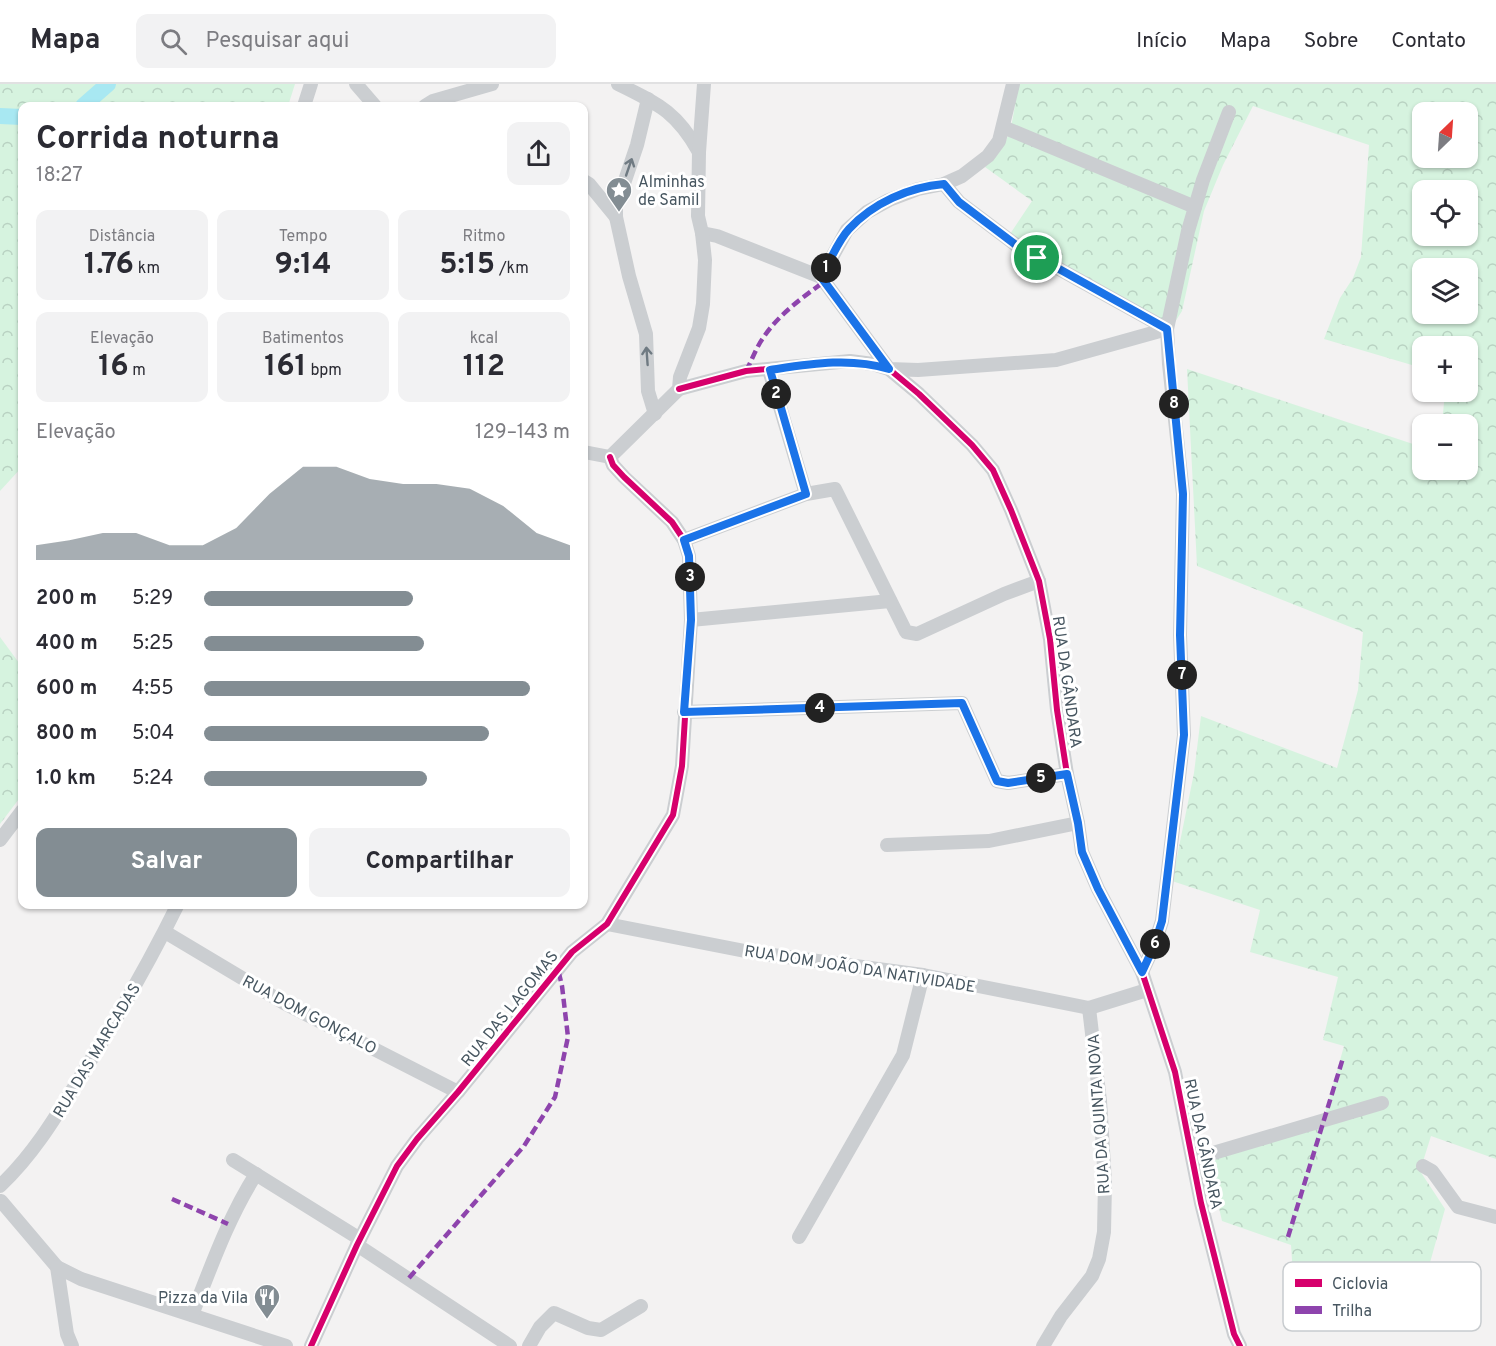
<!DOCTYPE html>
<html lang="pt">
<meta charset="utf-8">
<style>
body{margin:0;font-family:Overpass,sans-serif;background:#f2f2f3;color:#2b2b33;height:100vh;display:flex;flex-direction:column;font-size:22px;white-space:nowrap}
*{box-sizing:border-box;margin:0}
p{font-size:20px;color:#7c7c81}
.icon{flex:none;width:33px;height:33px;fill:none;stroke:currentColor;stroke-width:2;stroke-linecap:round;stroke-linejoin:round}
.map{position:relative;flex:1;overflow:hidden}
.drawer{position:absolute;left:18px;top:18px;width:570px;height:807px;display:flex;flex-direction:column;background:#fff;border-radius:12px;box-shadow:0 2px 4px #0004}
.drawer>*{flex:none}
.needle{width:39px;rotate:25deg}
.controls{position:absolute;left:1412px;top:18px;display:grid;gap:12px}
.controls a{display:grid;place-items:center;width:66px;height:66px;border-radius:12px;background:#fff;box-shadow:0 2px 4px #0004;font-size:30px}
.pin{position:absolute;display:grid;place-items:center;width:51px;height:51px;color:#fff;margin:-26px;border:3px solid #fff;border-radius:50%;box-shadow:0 2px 6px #0007}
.km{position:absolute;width:30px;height:30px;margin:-15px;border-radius:50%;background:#222;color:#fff;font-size:16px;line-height:30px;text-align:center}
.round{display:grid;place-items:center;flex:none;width:63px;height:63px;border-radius:12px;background:#f2f2f3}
.headline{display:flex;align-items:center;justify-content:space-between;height:102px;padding:0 18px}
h1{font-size:33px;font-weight:700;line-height:45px}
.stats{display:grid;grid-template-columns:repeat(3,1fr);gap:9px;height:102px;padding:6px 18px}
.stats div{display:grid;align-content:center;border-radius:12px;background:#f2f2f3;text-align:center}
.stats b{font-size:30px;font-weight:700}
.stats small{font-size:16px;font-weight:400}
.stats p{font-size:16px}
.chart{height:168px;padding:12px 18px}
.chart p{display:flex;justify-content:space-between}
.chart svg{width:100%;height:108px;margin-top:6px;fill:#838d93;opacity:.7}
.cta{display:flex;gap:12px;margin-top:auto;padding:12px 18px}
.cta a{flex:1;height:69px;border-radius:12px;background:#838d93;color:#fff;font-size:24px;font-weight:700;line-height:69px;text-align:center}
.cta a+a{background:#f2f2f3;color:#2b2b33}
ul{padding:0 18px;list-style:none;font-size:20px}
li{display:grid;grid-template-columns:96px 72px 1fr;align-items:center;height:45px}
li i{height:15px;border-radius:8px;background:#838d93}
header{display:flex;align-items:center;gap:36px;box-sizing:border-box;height:84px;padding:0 30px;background:#fff;border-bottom:2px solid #e1e1e2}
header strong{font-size:28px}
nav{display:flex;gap:33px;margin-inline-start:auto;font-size:21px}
.search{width:420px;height:54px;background:#f2f2f3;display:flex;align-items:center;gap:15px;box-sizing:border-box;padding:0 21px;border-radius:12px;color:#7c7c81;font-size:22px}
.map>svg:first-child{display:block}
.forest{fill:url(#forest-crowns);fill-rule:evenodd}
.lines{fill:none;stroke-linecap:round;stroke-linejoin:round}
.river{stroke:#a8e8f2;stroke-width:16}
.minor{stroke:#cbced1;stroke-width:14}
.quiet{stroke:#8e44ad;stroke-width:4.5;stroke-dasharray:9 4.5;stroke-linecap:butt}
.cycleway-casing{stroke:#fff;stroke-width:10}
.cycleway{stroke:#d6006c;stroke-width:6}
.oneway{stroke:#6f7a82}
.route-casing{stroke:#fff;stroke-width:12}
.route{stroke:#1a73e8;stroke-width:8}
.labels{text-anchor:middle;stroke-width:6;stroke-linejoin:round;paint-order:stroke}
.poi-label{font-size:16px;fill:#475660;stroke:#fff;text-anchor:start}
.street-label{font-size:16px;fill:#475660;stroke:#fff}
.key{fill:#fff;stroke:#c8cccf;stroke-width:1.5}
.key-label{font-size:16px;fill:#475660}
</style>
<header>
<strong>Mapa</strong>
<div class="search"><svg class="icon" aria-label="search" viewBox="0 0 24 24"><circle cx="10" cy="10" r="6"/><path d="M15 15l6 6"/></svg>Pesquisar aqui</div>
<nav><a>Início</a><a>Mapa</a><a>Sobre</a><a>Contato</a></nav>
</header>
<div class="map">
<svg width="1496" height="1262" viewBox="0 0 1496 1262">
<defs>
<pattern id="forest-crowns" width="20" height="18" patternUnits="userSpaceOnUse" patternTransform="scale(1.5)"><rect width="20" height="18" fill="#d6f3df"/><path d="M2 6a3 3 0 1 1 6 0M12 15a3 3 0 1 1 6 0" fill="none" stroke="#b9d2c2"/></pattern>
</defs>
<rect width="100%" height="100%" fill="#f3f2f2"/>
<g class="forest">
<polygon points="0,0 295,0 288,22 22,22 22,383 0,407"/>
<path d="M1018,0H1496V1075L1431,1052L1420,1087L1445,1125L1419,1218L1384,1206L1373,1244L1295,1220L1291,1161L1222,1137L1208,1075L1323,1037L1344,962L1323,956L1338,893L1250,868L1260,826L1172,797L1194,689L1201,632L1337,684L1358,606L1363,548L1197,482L1187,285L1422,363V386H1467V340H1442L1445,308H1467V262H1422V284L1324,255L1340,214L1353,194L1361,173L1369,61L1253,22L1223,81L1204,127L1182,227L1175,238L1167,241L1010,150L1032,117L985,83C1014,59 1012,35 1018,0ZM1422,28H1467V74H1422ZM1422,106H1467V152H1422ZM1422,184H1467V230H1422Z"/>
<polygon points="0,553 22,583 22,711 0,740"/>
</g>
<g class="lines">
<g class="river">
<polyline points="83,22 108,0"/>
<polyline points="0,32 22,33"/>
</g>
<g class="minor">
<polyline points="356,0 375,22"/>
<path d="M618,0C658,20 676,27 699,68"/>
<polyline points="648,15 637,61 616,123 616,133 629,192 646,250 648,307 655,330"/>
<polyline points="304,22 311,0"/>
<polyline points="425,22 433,17 492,0"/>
<polyline points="1003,43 1195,123"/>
<polyline points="584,97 589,100 616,133"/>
<polyline points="944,100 959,118 1016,161 1167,245"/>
<polyline points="702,149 717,152 821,193 889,285 918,286 1056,276 1167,245"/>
<polyline points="821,193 847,146 867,128 889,116 918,105 944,100 962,92 988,72 999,57 1013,0"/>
<polyline points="769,286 806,410"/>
<polyline points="679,305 746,287 850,277 873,280 889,285 919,310 972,361 993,386 1011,426 1039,497 1050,555 1057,626 1067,690 1078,739 1082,768 1098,805 1142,888 1175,988 1201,1119 1234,1250 1240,1262"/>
<polyline points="584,368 610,373 679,305 680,293 699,244 703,220 705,176 702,149 698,132 699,68 704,0"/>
<polyline points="684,456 806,410 835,405 906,548 917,550 1004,510 1039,497"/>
<polyline points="691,536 890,517"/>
<polyline points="684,628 962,619 997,697 1008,699 1067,690"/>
<polyline points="0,756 22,727"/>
<polyline points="887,761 989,757 1078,739"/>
<polyline points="607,840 750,868 923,891 1089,924 1147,906"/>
<polyline points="165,848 284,919 458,1008"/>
<polyline points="1142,888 1154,862 1162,837 1184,651 1180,551 1183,410 1169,280 1167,245 1188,147 1203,96 1229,28"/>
<polyline points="1193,1075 1382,1019"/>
<polyline points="233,1076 360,1155"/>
<polyline points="1423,1082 1432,1087 1458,1123 1496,1133"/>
<path d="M0,1102C34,1070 57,1031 81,992C116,936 149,879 178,820"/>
<polyline points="1,1117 57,1183 67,1250 72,1262"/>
<polyline points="799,1153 903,971 923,891"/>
<polyline points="357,1161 510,1262"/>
<polyline points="57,1183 81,1195 286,1262"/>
<path d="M192,1231C211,1183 228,1134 256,1090"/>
<polyline points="311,1262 357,1161 397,1082 417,1055 458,1008 572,868 607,840 673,731 682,682 691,536 689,472 684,456 672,438 624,393 613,381 610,373"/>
<polyline points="529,1262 540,1243 554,1229 588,1244 601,1246 641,1222"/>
<polyline points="1043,1262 1061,1232 1092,1192 1099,1175 1104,1148 1105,1099 1100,1017 1089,924"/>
</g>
<g class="quiet">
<path d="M746,287C752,276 756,264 763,254C779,230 802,214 825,197"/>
<polyline points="172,1115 228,1140"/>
<polyline points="1288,1153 1343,974"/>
<polyline points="409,1194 524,1062 555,1013 568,953 562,902 558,885"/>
</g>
<g class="cycleway-casing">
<g id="cycleway">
<polyline points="679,305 746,287 850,277 873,280 889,285 919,310 972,361 993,386 1011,426 1039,497 1050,555 1057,626 1067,690 1078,739 1082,768 1098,805 1142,888 1175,988 1201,1119 1234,1250 1240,1262"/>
<polyline points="311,1262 357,1161 397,1082 417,1055 458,1008 572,868 607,840 673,731 682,682 691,536 689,472 684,456 672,438 624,393 613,381 610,373"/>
</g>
</g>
<use href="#cycleway" class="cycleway"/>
</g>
<defs><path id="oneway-shaft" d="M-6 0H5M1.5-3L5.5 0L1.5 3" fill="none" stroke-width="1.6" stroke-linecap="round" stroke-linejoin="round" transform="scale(1.5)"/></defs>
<g class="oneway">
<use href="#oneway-shaft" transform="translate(629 83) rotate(-71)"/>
<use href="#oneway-shaft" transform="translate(647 272) rotate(-94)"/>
</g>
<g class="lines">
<g class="route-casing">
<path id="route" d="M944,100L959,118L1016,161L1167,245L1183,410L1180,551L1184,651L1162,837L1154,862L1142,888L1098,805L1082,768L1078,739L1067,690L1008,699L997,697L962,619L684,628L691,536L689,472L684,456L806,410L770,286C810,280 849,273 889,285L821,193C830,178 837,158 849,145C873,119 909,103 944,100Z"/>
</g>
<use href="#route" class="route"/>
</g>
<defs>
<g id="sight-pin" transform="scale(1.35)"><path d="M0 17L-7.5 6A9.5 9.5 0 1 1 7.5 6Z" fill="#838d93" stroke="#fff"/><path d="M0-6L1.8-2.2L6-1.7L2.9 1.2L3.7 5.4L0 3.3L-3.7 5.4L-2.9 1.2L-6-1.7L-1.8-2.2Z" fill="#fff"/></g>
<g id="restaurant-pin" transform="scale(1.35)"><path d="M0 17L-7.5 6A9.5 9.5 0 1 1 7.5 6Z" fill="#838d93" stroke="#fff"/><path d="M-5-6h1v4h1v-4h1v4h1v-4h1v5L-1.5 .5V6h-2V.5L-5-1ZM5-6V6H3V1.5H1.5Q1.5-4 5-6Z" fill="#fff"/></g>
</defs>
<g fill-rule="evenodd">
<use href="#sight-pin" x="619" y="106"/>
<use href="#restaurant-pin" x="267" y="1213"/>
</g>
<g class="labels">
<g class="poi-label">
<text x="638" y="103">Alminhas<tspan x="638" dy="18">de Samil</tspan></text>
<text x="248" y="1219" text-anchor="end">Pizza da Vila</text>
</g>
<g class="street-label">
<text transform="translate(1068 598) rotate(82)" y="6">RUA DA GÂNDARA</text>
<text transform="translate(860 884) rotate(9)" y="6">RUA DOM JOÃO DA NATIVIDADE</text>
<text transform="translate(509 924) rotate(-51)" y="6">RUA DAS LAGOMAS</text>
<text transform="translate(310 930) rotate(28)" y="6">RUA DOM GONÇALO</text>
<text transform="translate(96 966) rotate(-59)" y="6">RUA DAS MARCADAS</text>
<text transform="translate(1098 1030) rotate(-94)" y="6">RUA DA QUINTA NOVA</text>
<text transform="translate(1204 1060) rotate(78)" y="6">RUA DA GÂNDARA</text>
</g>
</g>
<rect x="1283" y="1178" width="198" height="69" rx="9" class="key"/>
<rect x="1295" y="1195" width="27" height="8" fill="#d6006c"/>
<rect x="1295" y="1222" width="27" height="8" fill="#8e44ad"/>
<g class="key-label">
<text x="1332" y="1205">Ciclovia</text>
<text x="1332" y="1232">Trilha</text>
</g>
</svg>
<div class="controls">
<a><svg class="needle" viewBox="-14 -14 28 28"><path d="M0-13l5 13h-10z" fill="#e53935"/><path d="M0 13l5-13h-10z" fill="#7c7c81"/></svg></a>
<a><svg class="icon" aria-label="locate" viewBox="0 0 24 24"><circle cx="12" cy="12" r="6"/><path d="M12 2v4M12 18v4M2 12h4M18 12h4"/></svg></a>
<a><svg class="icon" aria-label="layers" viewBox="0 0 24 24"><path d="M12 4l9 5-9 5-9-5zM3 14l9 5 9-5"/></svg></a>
<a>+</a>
<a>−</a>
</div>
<div class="pin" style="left:1037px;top:174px;background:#1e9e55"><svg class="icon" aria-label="arrive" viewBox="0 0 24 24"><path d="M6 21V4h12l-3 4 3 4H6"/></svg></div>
<b class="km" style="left:826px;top:184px">1</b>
<b class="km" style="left:776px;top:310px">2</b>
<b class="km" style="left:690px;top:493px">3</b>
<b class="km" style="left:820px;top:624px">4</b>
<b class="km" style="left:1041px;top:694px">5</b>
<b class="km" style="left:1155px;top:860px">6</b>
<b class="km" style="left:1182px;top:591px">7</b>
<b class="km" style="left:1174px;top:320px">8</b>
<section class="drawer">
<div class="headline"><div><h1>Corrida noturna</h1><p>18:27</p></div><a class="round"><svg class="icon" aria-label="share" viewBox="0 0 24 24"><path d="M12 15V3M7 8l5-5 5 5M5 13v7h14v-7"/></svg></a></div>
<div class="stats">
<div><p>Distância</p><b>1.76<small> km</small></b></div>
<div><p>Tempo</p><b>9:14</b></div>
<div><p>Ritmo</p><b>5:15<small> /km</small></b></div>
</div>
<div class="stats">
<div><p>Elevação</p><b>16<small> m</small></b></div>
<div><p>Batimentos</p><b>161<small> bpm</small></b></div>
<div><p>kcal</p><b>112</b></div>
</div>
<div class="chart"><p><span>Elevação</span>129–143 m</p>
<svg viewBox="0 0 160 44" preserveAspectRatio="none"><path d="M0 44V38L10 36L20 33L30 33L40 38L50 38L60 31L70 17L80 6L90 6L100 11L110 13L120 13L130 15L140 22L150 33L160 38V44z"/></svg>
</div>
<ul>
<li><b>200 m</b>5:29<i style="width:57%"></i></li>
<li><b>400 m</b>5:25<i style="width:60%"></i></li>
<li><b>600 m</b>4:55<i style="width:89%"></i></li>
<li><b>800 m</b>5:04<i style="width:78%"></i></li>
<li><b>1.0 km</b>5:24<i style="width:61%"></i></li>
</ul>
<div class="cta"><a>Salvar</a><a>Compartilhar</a></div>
</section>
</div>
